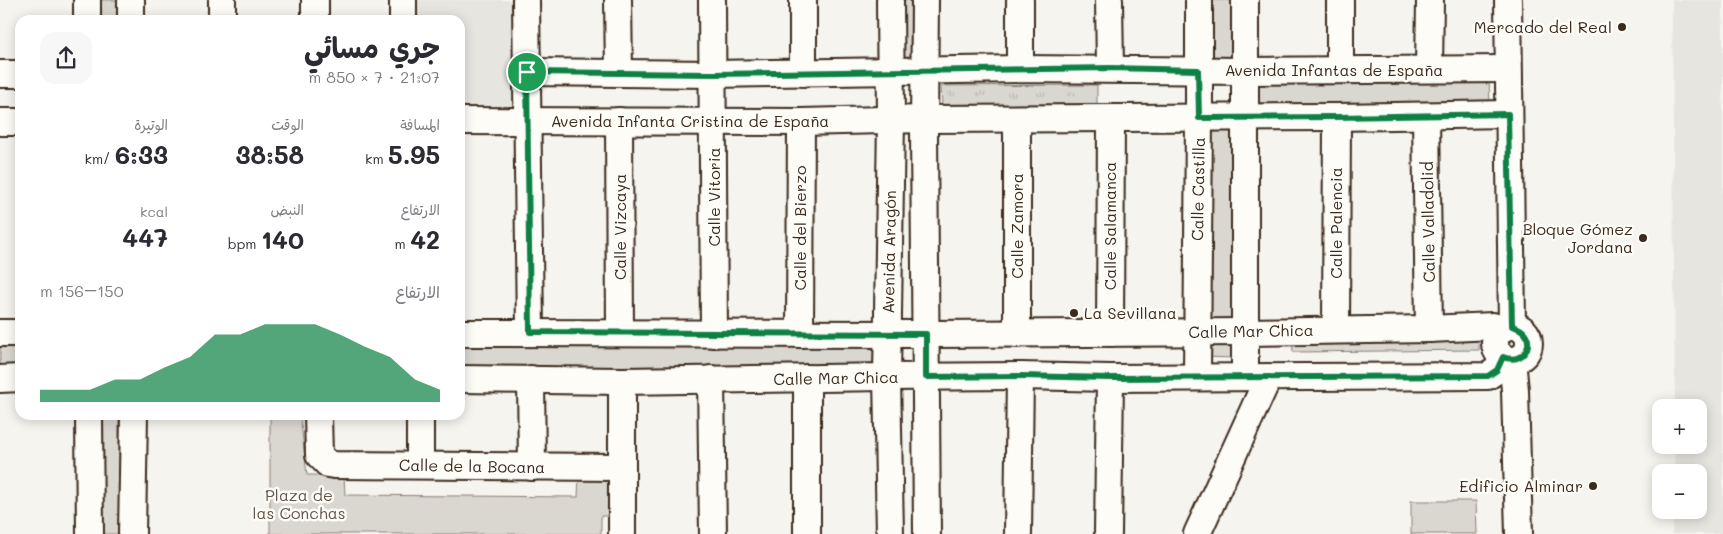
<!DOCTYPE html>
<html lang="ar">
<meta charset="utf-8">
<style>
body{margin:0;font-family:Mali,"Playpen Sans Arabic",sans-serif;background:#f7f7f7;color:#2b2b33;direction:rtl;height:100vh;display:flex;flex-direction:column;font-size:19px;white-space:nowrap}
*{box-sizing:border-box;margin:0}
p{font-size:16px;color:#7c7c81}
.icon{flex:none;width:28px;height:28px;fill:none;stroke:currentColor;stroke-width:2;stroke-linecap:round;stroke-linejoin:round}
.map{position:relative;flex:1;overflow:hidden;direction:ltr}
.sheet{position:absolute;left:15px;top:15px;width:450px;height:405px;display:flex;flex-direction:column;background:#fff;border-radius:15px;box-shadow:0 2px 12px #0003;direction:rtl}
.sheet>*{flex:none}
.controls{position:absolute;left:1652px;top:399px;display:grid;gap:10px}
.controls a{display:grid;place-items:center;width:55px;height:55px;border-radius:10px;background:#fff;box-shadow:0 2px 12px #0003;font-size:25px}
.pin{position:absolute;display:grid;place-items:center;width:42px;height:42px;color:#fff;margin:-21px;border:2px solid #fff;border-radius:50%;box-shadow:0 1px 5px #0007}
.round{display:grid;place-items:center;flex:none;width:52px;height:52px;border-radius:15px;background:#f7f7f7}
.summary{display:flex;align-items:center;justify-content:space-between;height:85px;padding:0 25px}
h1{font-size:28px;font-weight:700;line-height:38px}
.figures{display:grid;grid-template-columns:repeat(3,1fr);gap:8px;height:85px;padding:5px 25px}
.figures div{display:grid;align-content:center}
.figures b{font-size:25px;font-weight:700}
.figures small{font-size:14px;font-weight:400}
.figures p{font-size:14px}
.chart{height:140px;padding:10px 25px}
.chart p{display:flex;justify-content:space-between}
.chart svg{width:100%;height:90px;margin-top:5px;fill:#0b8043;opacity:.7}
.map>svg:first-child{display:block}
.built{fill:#e7e5df}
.park{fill:url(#park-tufts);stroke:#8a8077}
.garden{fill:#dad6d0;stroke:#8a8077}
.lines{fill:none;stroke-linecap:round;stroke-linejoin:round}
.minor-casing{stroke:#3b2a1e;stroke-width:30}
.minor{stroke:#fdfcf7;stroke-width:26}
.route-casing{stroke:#fff;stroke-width:10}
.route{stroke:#0b8043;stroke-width:6}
.poi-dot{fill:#3b2a1e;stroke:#fdfcf7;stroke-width:2}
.labels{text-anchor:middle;stroke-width:5;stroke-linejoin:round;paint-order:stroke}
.poi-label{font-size:16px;fill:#3b2a1e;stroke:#fdfcf7;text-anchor:end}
.street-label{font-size:16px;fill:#3b2a1e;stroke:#fdfcf7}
.park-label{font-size:16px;fill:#63554a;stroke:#fdfcf7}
</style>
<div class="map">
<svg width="1723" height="534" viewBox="0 0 1723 534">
<defs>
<pattern id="park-tufts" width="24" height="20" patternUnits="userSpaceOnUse" patternTransform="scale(1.25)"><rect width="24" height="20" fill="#dad6d0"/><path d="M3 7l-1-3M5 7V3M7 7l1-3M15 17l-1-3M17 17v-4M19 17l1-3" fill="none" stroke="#bcb8b2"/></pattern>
</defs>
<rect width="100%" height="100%" fill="#f5f4ee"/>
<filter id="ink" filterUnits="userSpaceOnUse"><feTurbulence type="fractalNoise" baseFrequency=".02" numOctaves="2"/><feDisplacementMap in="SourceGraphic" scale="10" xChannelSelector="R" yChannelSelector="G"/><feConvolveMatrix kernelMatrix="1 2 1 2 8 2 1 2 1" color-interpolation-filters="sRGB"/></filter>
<g filter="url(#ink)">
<g class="built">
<polygon points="414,0 516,0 517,111 460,112 460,20 414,20"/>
<polygon points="1672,0 1723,0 1723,534 1672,534 1673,510 1699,510 1699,472 1674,472 1675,445 1699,445 1699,408 1675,407"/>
</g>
<polygon class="park" points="1097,85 1097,104 942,105 941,86"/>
<g class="garden">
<polygon points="93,0 120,0 120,20 94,20"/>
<polygon points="900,0 916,0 917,62 900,63"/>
<polygon points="1207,0 1234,0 1235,61 1208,62"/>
<polygon points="1489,79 1490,106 1255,107 1254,80"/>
<polygon points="1209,127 1235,127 1236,324 1209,324"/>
<polygon points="1479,334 1479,350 1293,352 1292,336"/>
<polygon points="1202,335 1235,336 1235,358 1202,357"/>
<rect x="0" y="344" width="20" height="26"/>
<polygon points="460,344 879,344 884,366 460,370"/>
<polygon points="95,415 119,415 120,534 96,534"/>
<polygon points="270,415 300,415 307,475 344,475 345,495 578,497 579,475 612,473 612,516 601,516 601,534 270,534"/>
<polygon points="1411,501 1476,501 1477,534 1411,534"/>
</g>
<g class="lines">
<g class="minor-casing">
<g id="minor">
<polyline points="131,0 131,20"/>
<polyline points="222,0 222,20"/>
<polyline points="315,0 315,20"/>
<polyline points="403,0 403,20"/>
<polyline points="526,0 530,332"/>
<polyline points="618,0 619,73"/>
<polyline points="712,0 714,334"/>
<polyline points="803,0 803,73"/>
<polyline points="890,0 891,120 887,377 890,534"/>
<polyline points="925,0 924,130 927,534"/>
<polyline points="1020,0 1020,69"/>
<polyline points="1109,0 1110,68"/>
<polyline points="1245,0 1245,377"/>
<polyline points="1508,0 1512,326"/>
<polyline points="87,20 87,0"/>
<polyline points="1340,69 1340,0"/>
<polyline points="1429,69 1430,0"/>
<polyline points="527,72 713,74 1020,69 1245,71 1508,69"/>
<polyline points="0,74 20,74"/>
<polyline points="1426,116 1429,329"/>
<polyline points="1017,119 1017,334"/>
<polyline points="460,121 801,122 925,119 1337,117 1508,114"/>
<polyline points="619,121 620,333"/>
<polyline points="0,122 20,122"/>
<circle cx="1512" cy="343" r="17"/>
<polyline points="1336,330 1337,117"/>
<polyline points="0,333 20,333"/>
<polyline points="460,333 926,334 1246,332 1429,329 1493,326 1502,329"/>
<polyline points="1110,333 1111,119"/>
<polyline points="800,334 801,122"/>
<polyline points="1512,360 1515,390 1519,534"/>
<polyline points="1197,377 1199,118 1199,0"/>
<polyline points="807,378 807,534"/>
<polyline points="0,379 20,378"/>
<polyline points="460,379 622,381 887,377 1020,376 1110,378 1488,376 1497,370 1503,357"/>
<polyline points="531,379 532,467"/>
<polyline points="711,379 713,534"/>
<polyline points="622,381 622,534"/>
<polyline points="89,415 90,534"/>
<polyline points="318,415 319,455 328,464 334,465 622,467"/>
<polyline points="420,465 420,415"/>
<polyline points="132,534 134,415"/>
<polyline points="1018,534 1020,376"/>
<polyline points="1108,534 1110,378"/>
<polyline points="1197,534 1268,378"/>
</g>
</g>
<use href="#minor" class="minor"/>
</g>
</g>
<g class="lines" filter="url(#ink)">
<g class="route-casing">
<path id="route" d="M1110,68L1198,70L1199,118L1337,117L1508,114L1512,326C1540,332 1528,367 1503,357L1497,370L1488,376L1110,378L1020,376L926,377V334L530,332L527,72L713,74Z"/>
</g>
<use href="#route" class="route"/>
</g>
<g class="poi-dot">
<circle cx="1622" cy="27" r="5"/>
<circle cx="1643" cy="238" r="5"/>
<circle cx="1074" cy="313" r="5"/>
<circle cx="1593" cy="486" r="5"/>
</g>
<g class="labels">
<g class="poi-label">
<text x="1612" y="33">Mercado del Real</text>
<text x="1633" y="235">Bloque Gómez<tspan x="1633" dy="18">Jordana</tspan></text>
<text x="1084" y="319" text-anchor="start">La Sevillana</text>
<text x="1583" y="492">Edificio Alminar</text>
</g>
<g class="street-label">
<text x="1334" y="76">Avenida Infantas de España</text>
<text x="690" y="127">Avenida Infanta Cristina de España</text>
<text transform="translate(1198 189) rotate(-89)" y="6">Calle Castilla</text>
<text transform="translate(714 197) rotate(-90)" y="6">Calle Vitoria</text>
<text transform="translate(1428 222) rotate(-91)" y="6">Calle Valladolid</text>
<text transform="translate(1336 223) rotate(-90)" y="6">Calle Palencia</text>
<text transform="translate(1017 226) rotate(-90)" y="6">Calle Zamora</text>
<text transform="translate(1110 226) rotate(-90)" y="6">Calle Salamanca</text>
<text transform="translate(620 227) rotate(-90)" y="6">Calle Vizcaya</text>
<text transform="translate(800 228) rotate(-90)" y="6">Calle del Bierzo</text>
<text transform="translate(889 252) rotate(-89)" y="6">Avenida Aragón</text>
<text transform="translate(1251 331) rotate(-1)" y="6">Calle Mar Chica</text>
<text transform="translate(836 378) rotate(-1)" y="6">Calle Mar Chica</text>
<text transform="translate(472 466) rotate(1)" y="6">Calle de la Bocana</text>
</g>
<g class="park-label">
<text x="299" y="501">Plaza de<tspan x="299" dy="18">las Conchas</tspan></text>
</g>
</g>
</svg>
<div class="controls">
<a>+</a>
<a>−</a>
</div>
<div class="pin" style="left:527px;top:72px;background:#1e9e55"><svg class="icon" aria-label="arrive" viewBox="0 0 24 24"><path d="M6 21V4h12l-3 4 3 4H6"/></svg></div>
<section class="sheet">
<div class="summary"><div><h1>جري مسائي</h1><p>21:07 · 7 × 850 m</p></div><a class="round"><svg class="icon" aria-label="share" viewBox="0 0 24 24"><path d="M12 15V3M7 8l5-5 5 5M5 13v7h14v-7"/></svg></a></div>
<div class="figures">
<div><p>المسافة</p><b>5.95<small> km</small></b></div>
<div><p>الوقت</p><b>38:58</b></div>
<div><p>الوتيرة</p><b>6:33<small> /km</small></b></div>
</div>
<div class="figures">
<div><p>الارتفاع</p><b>42<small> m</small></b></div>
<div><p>النبض</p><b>140<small> bpm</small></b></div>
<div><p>kcal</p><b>447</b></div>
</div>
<div class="chart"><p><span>الارتفاع</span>150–156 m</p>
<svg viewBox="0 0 160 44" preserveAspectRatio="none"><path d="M0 44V38L10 38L20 38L30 33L40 33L50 27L60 22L70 11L80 11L90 6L100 6L110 6L120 11L130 17L140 22L150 33L160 38V44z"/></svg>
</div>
</section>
</div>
